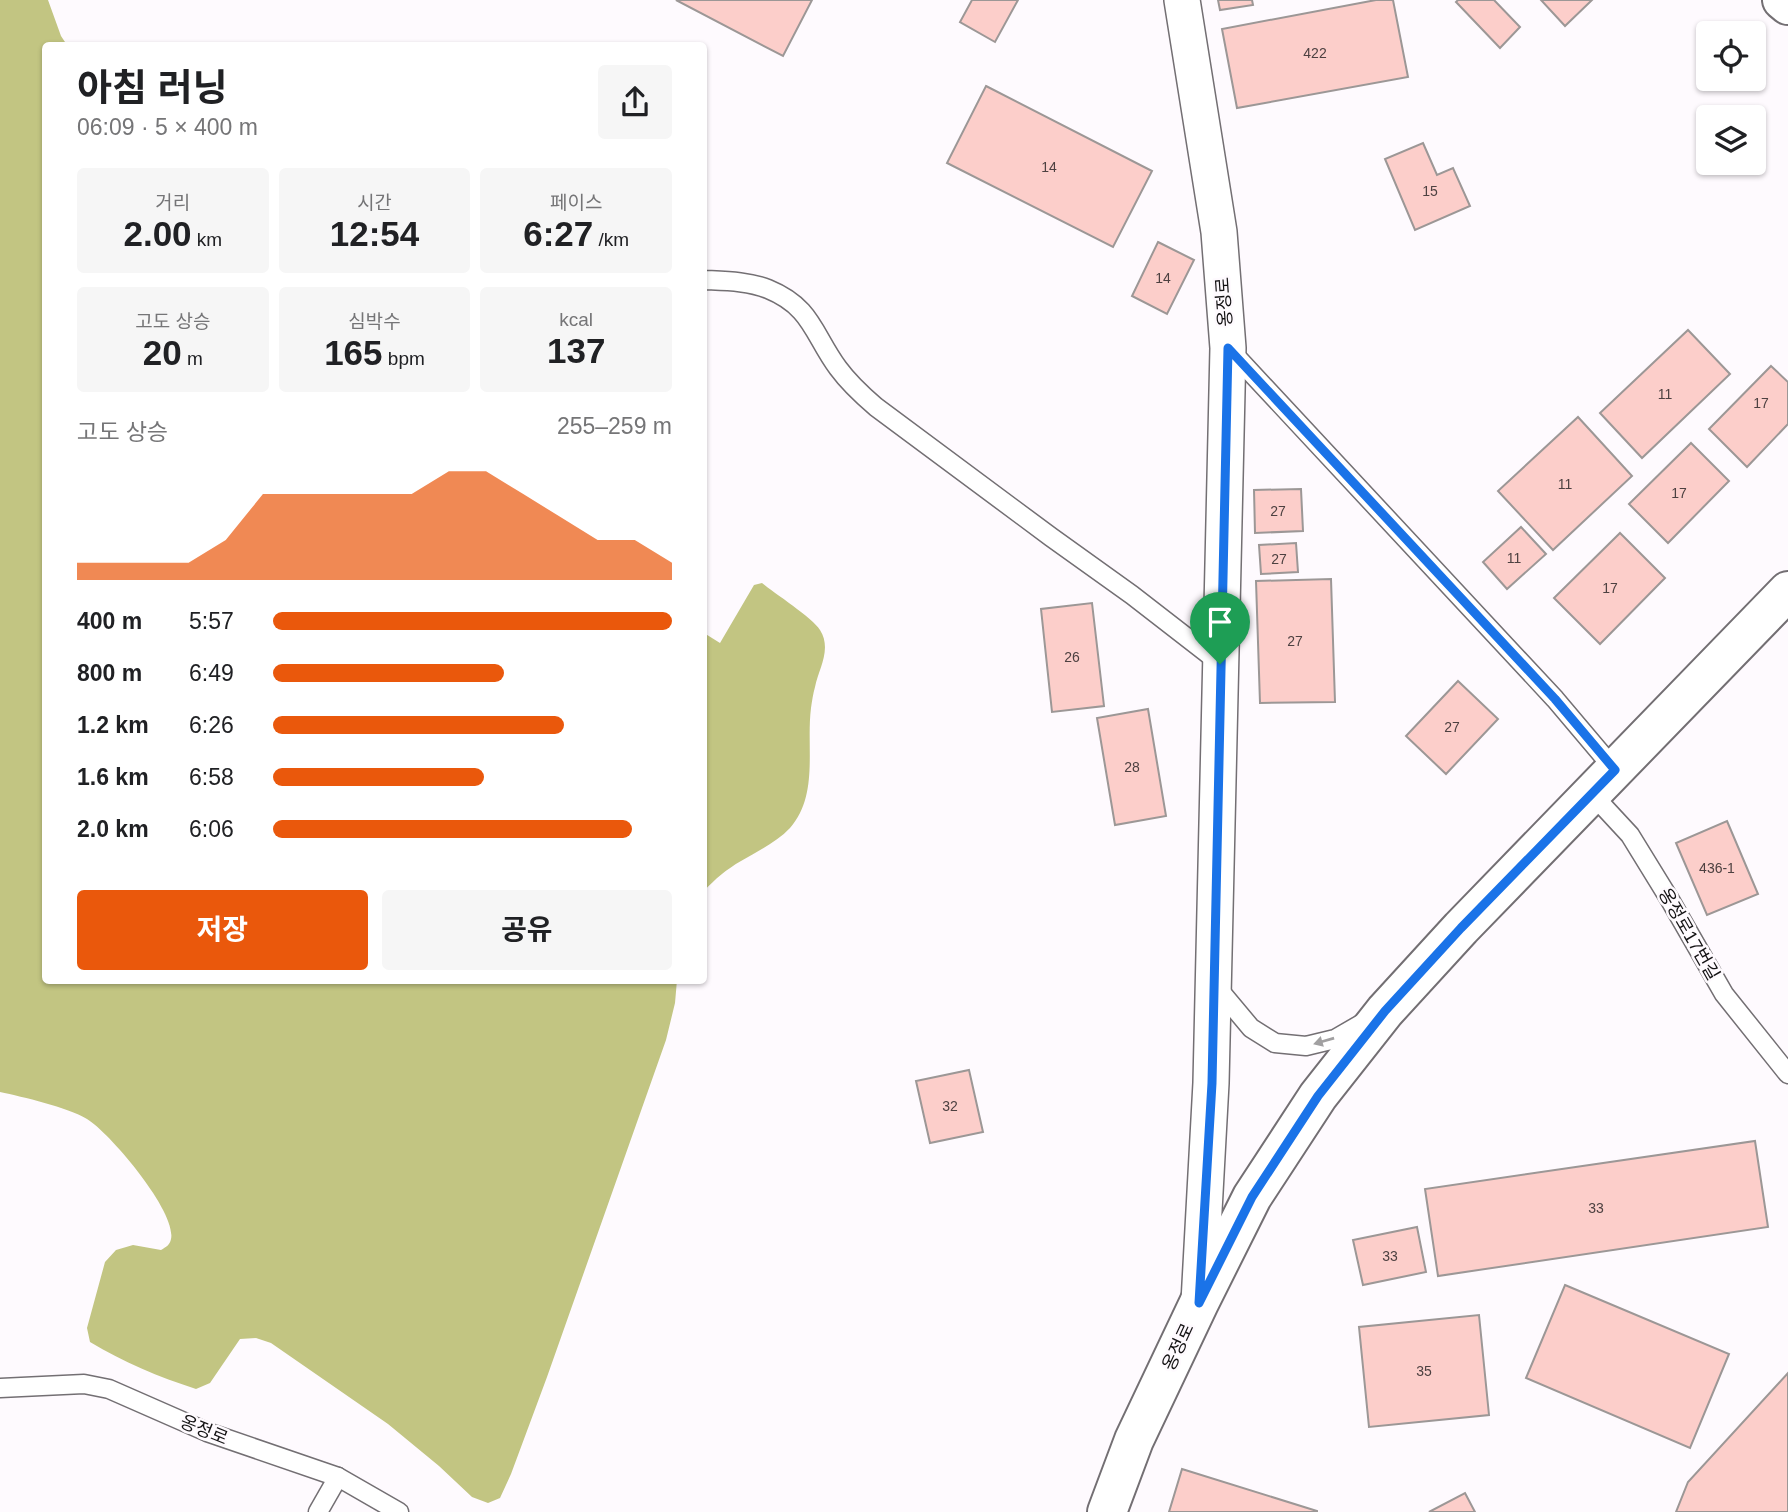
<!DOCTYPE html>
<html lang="ko">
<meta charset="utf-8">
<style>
body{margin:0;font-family:Arial,"Noto Sans KR",sans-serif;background:#f6f6f6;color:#202124;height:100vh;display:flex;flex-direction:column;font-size:26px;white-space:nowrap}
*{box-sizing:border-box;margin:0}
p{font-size:23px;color:#757577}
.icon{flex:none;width:38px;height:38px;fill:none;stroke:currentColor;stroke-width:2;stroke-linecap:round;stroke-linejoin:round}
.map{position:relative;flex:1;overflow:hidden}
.panel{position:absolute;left:42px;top:42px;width:665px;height:942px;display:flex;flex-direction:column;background:#fff;border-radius:7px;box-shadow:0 2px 5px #0004}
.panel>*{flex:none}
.tools{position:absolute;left:1696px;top:21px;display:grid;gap:14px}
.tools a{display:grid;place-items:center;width:70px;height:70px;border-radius:7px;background:#fff;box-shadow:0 2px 5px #0004;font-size:35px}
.pin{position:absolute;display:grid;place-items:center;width:60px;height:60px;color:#fff;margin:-72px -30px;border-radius:50% 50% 50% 0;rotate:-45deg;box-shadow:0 0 7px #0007}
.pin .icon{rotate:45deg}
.round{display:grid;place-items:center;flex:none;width:74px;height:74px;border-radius:7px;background:#f6f6f6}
.headline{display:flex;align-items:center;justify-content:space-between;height:119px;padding:0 35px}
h1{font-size:38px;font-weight:700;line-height:52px}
.figures{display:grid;grid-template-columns:repeat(3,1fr);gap:10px;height:119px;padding:7px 35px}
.figures div{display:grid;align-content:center;border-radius:7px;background:#f6f6f6;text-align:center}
.figures b{font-size:35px;font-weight:700}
.figures small{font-size:19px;font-weight:400}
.figures p{font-size:19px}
.chart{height:196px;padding:14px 35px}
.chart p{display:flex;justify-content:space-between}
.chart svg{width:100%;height:126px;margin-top:7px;fill:#ea580c;opacity:.7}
.cta{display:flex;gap:14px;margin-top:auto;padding:14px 35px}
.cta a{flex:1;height:80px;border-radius:7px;background:#ea580c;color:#fff;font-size:28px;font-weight:700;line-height:80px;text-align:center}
.cta a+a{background:#f6f6f6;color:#202124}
ul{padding:0 35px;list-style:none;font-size:23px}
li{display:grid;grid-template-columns:112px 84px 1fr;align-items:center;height:52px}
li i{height:18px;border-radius:9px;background:#ea580c}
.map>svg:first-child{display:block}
.forest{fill:#c2c582}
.building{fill:#fcceca;stroke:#9c9796;stroke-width:2}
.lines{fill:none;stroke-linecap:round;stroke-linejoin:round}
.service-casing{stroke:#736f73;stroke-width:21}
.minor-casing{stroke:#736f73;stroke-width:38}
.tertiary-casing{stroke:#736f73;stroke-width:42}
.service{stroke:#fff;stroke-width:18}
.minor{stroke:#fff;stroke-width:35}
.tertiary{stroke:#fff;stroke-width:38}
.oneway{fill:#a1a0a1}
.route-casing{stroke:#fff;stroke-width:14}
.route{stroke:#1a73e8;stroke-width:9}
.labels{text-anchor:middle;stroke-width:5;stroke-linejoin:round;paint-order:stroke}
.number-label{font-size:14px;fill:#4d4141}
.street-label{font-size:18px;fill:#131213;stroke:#fefafe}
</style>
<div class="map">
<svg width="1788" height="1512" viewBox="0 0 1788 1512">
<rect width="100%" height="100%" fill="#fefafe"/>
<g class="forest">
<path d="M0,0H48L61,36L67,45L46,46V980H677L675,1003L666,1040L547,1377L511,1474L500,1498L488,1503L472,1497L439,1466L388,1424L271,1343L256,1338L240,1339L210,1383L196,1389C159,1377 123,1362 90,1342L87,1328L105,1262L116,1250L133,1245L161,1250C166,1247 170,1245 171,1239C177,1212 110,1133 87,1119C67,1107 23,1097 0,1092Z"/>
<path d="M762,583C774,593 813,618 820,630C832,649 819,668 815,687C813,694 812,701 811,708C806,747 819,795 790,828C777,842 758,851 741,861C727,869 715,879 704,891V633L720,643L754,585Z"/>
</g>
<g class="building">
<polygon points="676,0 812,0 783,56"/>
<polygon points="972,0 1018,0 995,42 960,22"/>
<polygon points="1218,0 1252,0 1253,5 1220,10"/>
<polygon points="1376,0 1393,0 1408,77 1237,108 1222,29"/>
<polygon points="1458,0 1494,0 1520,27 1500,48 1456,2"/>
<polygon points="1541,0 1592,0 1565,26"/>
<polygon points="986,86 1152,171 1113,247 947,163"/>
<polygon points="1423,143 1437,175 1453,168 1470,206 1415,230 1385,159"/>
<polygon points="1158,242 1194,260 1167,314 1132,296"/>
<polygon points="1688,330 1730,374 1642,458 1600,413"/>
<polygon points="1771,366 1788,382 1788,424 1747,467 1709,429"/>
<polygon points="1578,417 1632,476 1553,550 1498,491"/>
<polygon points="1691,443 1729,481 1668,543 1629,504"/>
<polygon points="1301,489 1303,531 1255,533 1254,490"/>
<polygon points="1521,527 1546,554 1507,589 1483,562"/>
<polygon points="1620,533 1665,578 1600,644 1554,598"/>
<polygon points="1296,543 1298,572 1261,574 1259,545"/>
<polygon points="1331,579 1335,702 1260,703 1256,581"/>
<polygon points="1092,603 1104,706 1052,712 1041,609"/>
<polygon points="1458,681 1498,719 1446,774 1406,736"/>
<polygon points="1148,709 1166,816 1115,825 1097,718"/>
<polygon points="1727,821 1758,894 1707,915 1676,843"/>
<polygon points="969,1070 983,1132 930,1143 916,1081"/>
<polygon points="1755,1141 1768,1227 1438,1276 1425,1189"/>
<polygon points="1417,1227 1426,1272 1363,1285 1353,1240"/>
<polygon points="1565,1285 1729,1354 1690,1448 1526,1378"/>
<polygon points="1479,1315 1489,1415 1369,1427 1359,1327"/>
<polygon points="1788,1373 1788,1512 1676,1512 1688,1482"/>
<polygon points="1182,1469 1317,1511 1317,1512 1169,1512"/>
<polygon points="1465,1493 1475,1512 1429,1512"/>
</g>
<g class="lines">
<g class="service-casing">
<g id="service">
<path d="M704,280C725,281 748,281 768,289C812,307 813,334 838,368C849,383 862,395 876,407L1051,537L1132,595L1221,664"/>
<polyline points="1230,350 1555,699 1615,770"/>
<polyline points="1592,794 1630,835 1670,900 1724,994 1788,1074"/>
<polyline points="1215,985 1251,1028 1275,1043 1306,1046 1335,1039 1361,1024"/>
<polyline points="0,1388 84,1384 109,1389 207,1432 338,1477 399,1512"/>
<polyline points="318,1512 338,1477"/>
</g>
</g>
<g class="minor-casing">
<polyline id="minor" points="1182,0 1219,232 1228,348 1211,1083 1199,1302"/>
</g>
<g class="tertiary-casing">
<g id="tertiary">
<polyline points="1782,0 1788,5"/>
<polyline points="1107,1512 1134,1440 1199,1303 1252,1197 1318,1096 1385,1011 1461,928 1788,591"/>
</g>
</g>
<use href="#service" class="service"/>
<use href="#minor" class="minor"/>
<use href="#tertiary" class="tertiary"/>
</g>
<defs><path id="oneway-solid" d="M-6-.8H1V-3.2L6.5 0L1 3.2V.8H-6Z" transform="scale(1.75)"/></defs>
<use class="oneway" href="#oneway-solid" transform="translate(1324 1041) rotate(164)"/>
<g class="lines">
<g class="route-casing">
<polygon id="route" points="1228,348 1555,699 1615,770 1461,928 1385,1011 1318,1096 1252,1197 1199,1303 1212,1083"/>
</g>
<use href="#route" class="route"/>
</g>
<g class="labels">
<g class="number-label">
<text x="1315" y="58">422</text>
<text x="1049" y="172">14</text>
<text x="1430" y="196">15</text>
<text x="1163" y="283">14</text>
<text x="1665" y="399">11</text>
<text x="1761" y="408">17</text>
<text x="1565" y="489">11</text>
<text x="1679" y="498">17</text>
<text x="1278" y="516">27</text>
<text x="1514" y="563">11</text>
<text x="1279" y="564">27</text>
<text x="1610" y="593">17</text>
<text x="1295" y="646">27</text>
<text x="1072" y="662">26</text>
<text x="1452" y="732">27</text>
<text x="1132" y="772">28</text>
<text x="1717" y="873">436-1</text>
<text x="950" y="1111">32</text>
<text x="1596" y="1213">33</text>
<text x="1390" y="1261">33</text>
<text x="1424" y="1376">35</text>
</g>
<g class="street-label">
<text transform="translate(1224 302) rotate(-94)" y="6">옹정로</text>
<text transform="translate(1689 934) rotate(60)" y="6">옹정로17번길</text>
<text transform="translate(1178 1347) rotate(-65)" y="6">옹정로</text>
<text transform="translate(204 1430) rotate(22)" y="6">옹정로</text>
</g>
</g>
</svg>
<div class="tools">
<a><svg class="icon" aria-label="locate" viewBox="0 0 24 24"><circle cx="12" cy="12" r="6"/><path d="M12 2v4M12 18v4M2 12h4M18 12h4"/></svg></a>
<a><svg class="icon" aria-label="layers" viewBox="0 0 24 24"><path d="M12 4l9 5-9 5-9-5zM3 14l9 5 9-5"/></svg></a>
</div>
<div class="pin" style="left:1220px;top:664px;background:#1e9e55"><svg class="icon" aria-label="arrive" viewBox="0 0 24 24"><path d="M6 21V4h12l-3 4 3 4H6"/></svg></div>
<section class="panel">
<div class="headline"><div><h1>아침 러닝</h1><p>06:09 · 5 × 400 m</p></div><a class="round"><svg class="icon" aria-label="share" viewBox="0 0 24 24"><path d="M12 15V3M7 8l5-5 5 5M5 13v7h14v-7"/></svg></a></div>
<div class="figures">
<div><p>거리</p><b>2.00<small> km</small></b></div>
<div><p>시간</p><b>12:54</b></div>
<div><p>페이스</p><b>6:27<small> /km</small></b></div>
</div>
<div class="figures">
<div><p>고도 상승</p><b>20<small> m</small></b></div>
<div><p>심박수</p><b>165<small> bpm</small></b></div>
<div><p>kcal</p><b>137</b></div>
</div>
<div class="chart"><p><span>고도 상승</span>255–259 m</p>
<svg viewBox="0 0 160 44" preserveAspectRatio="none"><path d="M0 44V38L10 38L20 38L30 38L40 30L50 14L60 14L70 14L80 14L90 14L100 6L110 6L120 14L130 22L140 30L150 30L160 38V44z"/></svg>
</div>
<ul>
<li><b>400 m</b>5:57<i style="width:100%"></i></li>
<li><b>800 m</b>6:49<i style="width:58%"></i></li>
<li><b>1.2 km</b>6:26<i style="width:73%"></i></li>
<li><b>1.6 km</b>6:58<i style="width:53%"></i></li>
<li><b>2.0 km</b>6:06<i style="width:90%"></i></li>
</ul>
<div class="cta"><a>저장</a><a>공유</a></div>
</section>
</div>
